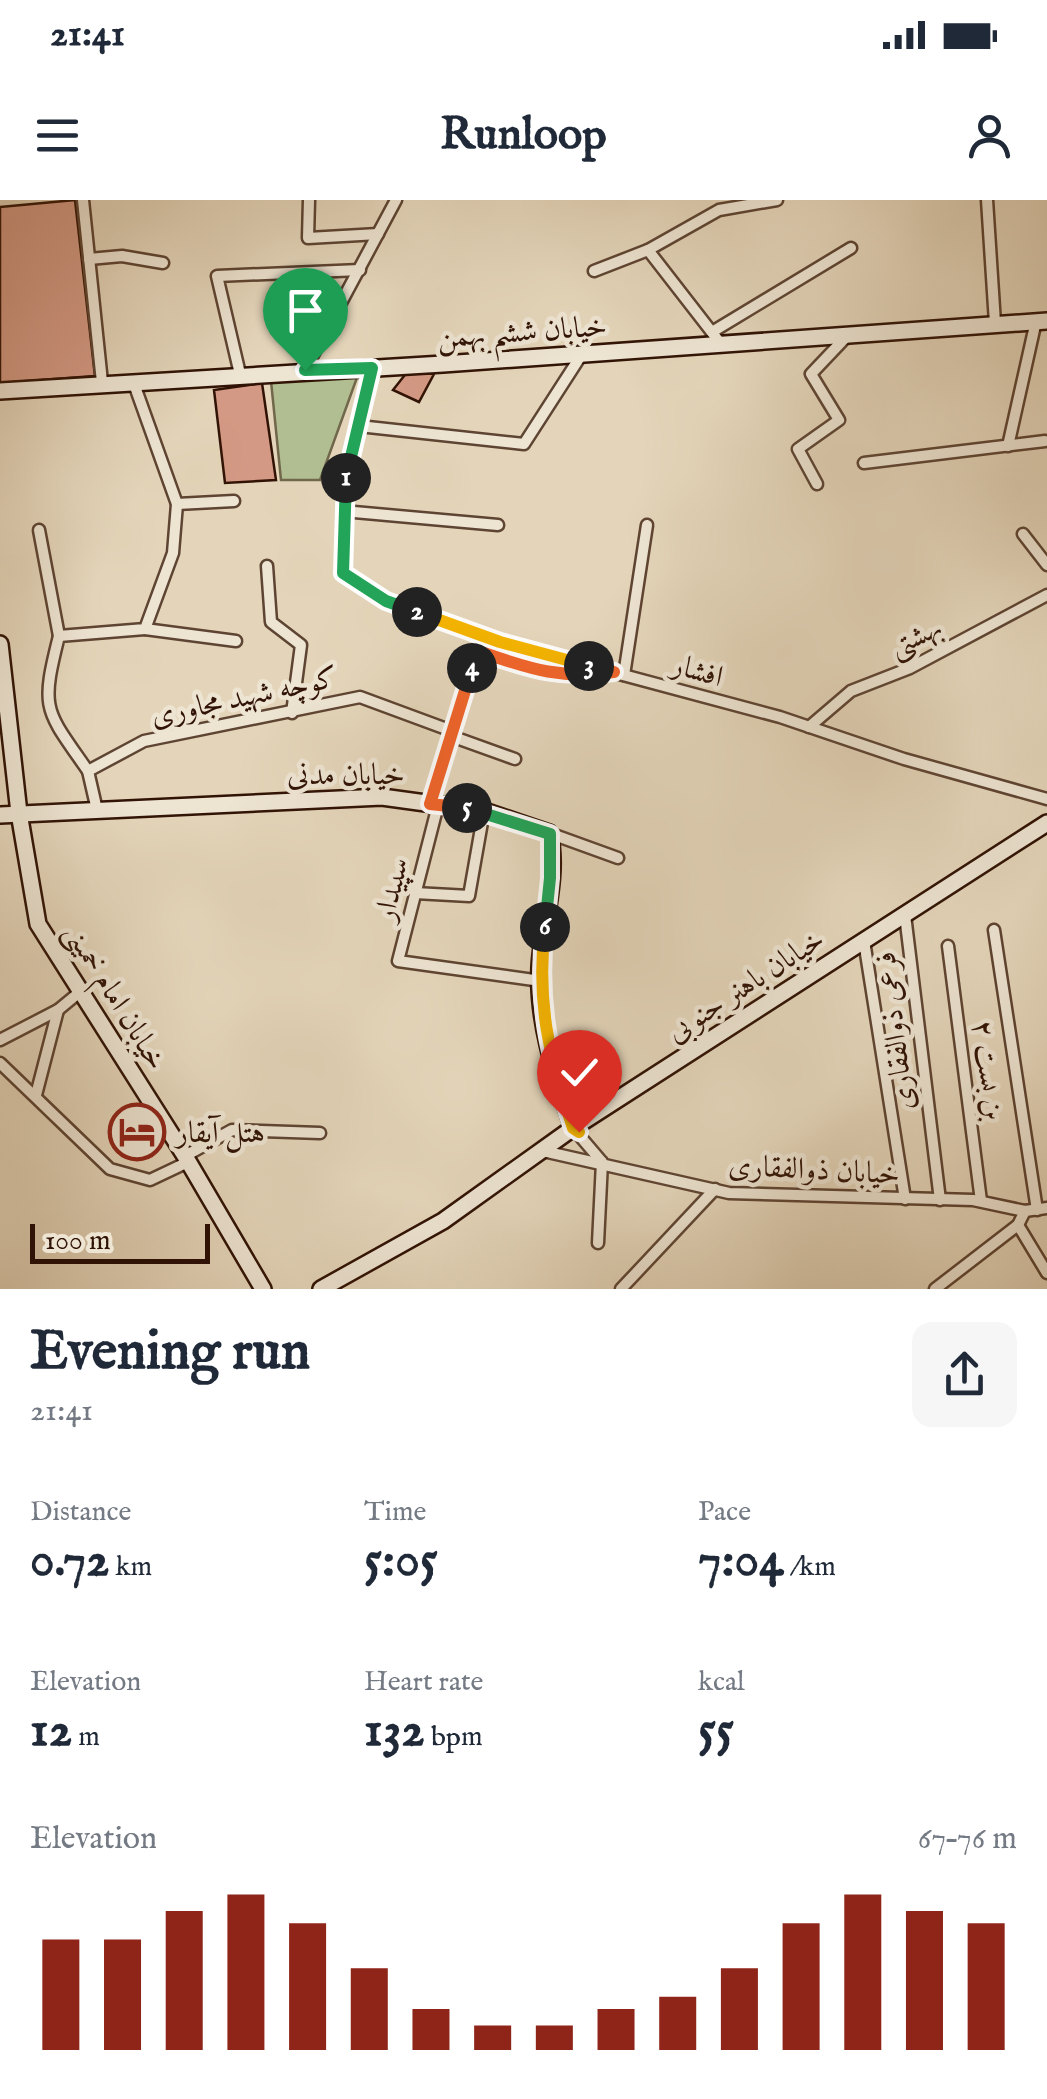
<!DOCTYPE html>
<meta charset="utf-8">
<style>
body{margin:0;font-family:"IM FELL English",Amiri,serif;background:#f6f6f7;color:#1f2937;height:100vh;display:flex;flex-direction:column;font-size:38px;white-space:nowrap}
*{box-sizing:border-box;margin:0}
p{font-size:32px;color:#747a83}
.icon{flex:none;width:55px;height:55px;fill:none;stroke:currentColor;stroke-width:2;stroke-linecap:round;stroke-linejoin:round}
.map{position:relative;height:1089px;overflow:hidden}
.side{display:flex;flex-direction:column;background:#fff;flex:1}
.side>*{flex:none}
.scale{position:absolute;left:30px;bottom:25px;width:180px;box-sizing:border-box;padding-left:10px;border:5px solid #311305;border-top:0;font-size:28px;line-height:35px;white-space:nowrap;color:#311305;-webkit-text-stroke:8px #ede4d2;paint-order:stroke}
.pin{position:absolute;display:grid;place-items:center;width:85px;height:85px;color:#fff;margin:-102px -42px;border-radius:50% 50% 50% 0;rotate:-45deg;box-shadow:0 0 10px #0007}
.pin .icon{rotate:45deg}
.km{position:absolute;width:50px;height:50px;margin:-25px;border-radius:50%;background:#222;color:#fff;font-size:28px;line-height:50px;text-align:center}
.round{display:grid;place-items:center;flex:none;width:105px;height:105px;border-radius:20px;background:#f6f6f7}
.headline{display:flex;align-items:center;justify-content:space-between;height:170px;padding:0 30px}
h1{font-size:55px;font-weight:800;line-height:75px}
.figures{display:grid;grid-template-columns:repeat(3,1fr);gap:15px;height:170px;padding:10px 30px}
.figures div{display:grid;align-content:center}
.figures b{font-size:50px;font-weight:800}
.figures small{font-size:28px;font-weight:400}
.figures p{font-size:28px}
.chart{height:280px;padding:20px 30px}
.chart p{display:flex;justify-content:space-between}
.chart svg{width:100%;height:180px;margin-top:10px;stroke:#8f2418;stroke-width:6}
.status{display:flex;justify-content:space-between;align-items:center;height:70px;padding:0 50px;background:#fff;direction:ltr}
.status svg{height:28px;fill:currentColor}
header{display:flex;justify-content:space-between;align-items:center;height:130px;padding:0 30px;background:#fff;font-size:45px;font-weight:800}
.map>svg:first-child{display:block}
.green{fill:#b1be92;stroke:#71684c;stroke-width:2.5}
.building{fill:#d49984;stroke:#311305;stroke-width:2.5}
.lines{fill:none;stroke-linecap:round;stroke-linejoin:round}
.street-casing{stroke:#5e4432;stroke-width:15}
.secondary-casing{stroke:#311305;stroke-width:20}
.street{stroke:#ede4d2;stroke-width:10}
.secondary{stroke:#ede4d2;stroke-width:15}
.split-1-casing{stroke:#fff;stroke-width:20}
.split-2-casing{stroke:#fff;stroke-width:20}
.split-3-casing{stroke:#fff;stroke-width:20}
.split-4-casing{stroke:#fff;stroke-width:20}
.split-5-casing{stroke:#fff;stroke-width:20}
.split-6-casing{stroke:#fff;stroke-width:20}
.split-7-casing{stroke:#fff;stroke-width:20}
.split-1{stroke:#22a559;stroke-width:12}
.split-2{stroke:#22a559;stroke-width:12}
.split-3{stroke:#f5b400;stroke-width:12}
.split-4{stroke:#f0652b;stroke-width:12}
.split-5{stroke:#f0652b;stroke-width:12}
.split-6{stroke:#22a559;stroke-width:12}
.split-7{stroke:#f5b400;stroke-width:12}
.labels{text-anchor:middle;stroke-width:9;stroke-linejoin:round;paint-order:stroke}
.street-label{font-size:30px;fill:#311305;stroke:#ede4d2}
.poi-label{font-size:30px;fill:#311305;stroke:#ede4d2;text-anchor:start}
</style>
<div class="status"><b>21:41</b><svg viewBox="0 0 49 12"><path d="M0 12V9h3v3zM5 12V6h3v6zM10 12V3h3v9zM15 12V0h3v12zM26 1h20v11H26zM47 4h2v5h-2z"/></svg></div>
<header><svg class="icon" aria-label="menu" viewBox="0 0 24 24"><path d="M4 6h16M4 12h16M4 18h16"/></svg>Runloop<svg class="icon" aria-label="person" viewBox="0 0 24 24"><circle cx="12" cy="8" r="4"/><path d="M4 21q1-7 8-7t8 7"/></svg></header>
<div class="map">
<svg width="1047" height="1089" viewBox="0 0 1047 1089">
<rect width="100%" height="100%" fill="#e4d5ba"/>
<filter id="stains"><feTurbulence type="fractalNoise" baseFrequency=".002" numOctaves="4"/><feColorMatrix values="0 0 0 0 .2 0 0 0 0 .09 0 0 0 0 .02 0 0 0 .5 -.17"/></filter>
<radialGradient id="worn" r=".72"><stop offset=".6" stop-color="#630" stop-opacity="0"/><stop offset="1" stop-color="#630" stop-opacity=".3"/></radialGradient>
<polygon class="green" points="359,172 320,280 281,280 271,181"/>
<g class="building">
<polygon points="75,0 95,176 0,183 0,7"/>
<polygon points="408,171 434,174 419,202 393,190"/>
<polygon points="262,183 276,280 225,283 214,190"/>
</g>
<g class="lines">
<g class="street-casing">
<g id="street">
<polyline points="83,0 102,182"/>
<polyline points="309,0 308,38 378,34"/>
<polyline points="987,0 995,123"/>
<polyline points="89,59 122,56 163,63"/>
<polyline points="594,71 648,50"/>
<polyline points="712,132 851,48"/>
<polyline points="721,144 648,50 719,10 777,0"/>
<polyline points="373,169 346,280 343,373 386,401 500,442 780,517 904,559 1047,599"/>
<polyline points="305,170 396,0"/>
<polyline points="240,174 217,76 360,70"/>
<polyline points="359,226 524,244 582,154"/>
<polyline points="1008,246 1036,121"/>
<polyline points="864,263 1045,241"/>
<polyline points="817,284 798,249 839,220 811,174 848,135"/>
<polyline points="177,304 234,301"/>
<polyline points="343,311 498,325"/>
<polyline points="39,330 59,436"/>
<polyline points="1023,334 1047,365"/>
<polyline points="267,366 271,422 301,445 292,513"/>
<polyline points="145,429 236,441"/>
<polyline points="624,475 647,325"/>
<polyline points="809,527 851,491 910,468 1047,395"/>
<polyline points="451,536 515,559"/>
<path d="M88,571C45,509 40,511 59,436L145,429L173,353L177,304L133,181"/>
<path d="M430,604L476,457L484,453C527,468 562,479 608,473"/>
<polyline points="438,605 398,761 541,781"/>
<polyline points="97,610 88,571 144,541 360,497 452,531"/>
<polyline points="549,633 618,658"/>
<polyline points="415,693 469,696 484,611"/>
<polyline points="905,715 940,1000"/>
<polyline points="994,730 1037,1010"/>
<polyline points="864,741 905,999"/>
<polyline points="948,746 981,1001"/>
<polyline points="0,840 58,810 81,791"/>
<polyline points="0,863 110,969 150,980 188,962"/>
<polyline points="36,895 58,810"/>
<polyline points="573,928 602,962"/>
<polyline points="543,951 729,993 973,1000 1025,1011 1047,1008"/>
<polyline points="185,956 232,930 320,933"/>
<polyline points="1018,1025 1047,1073"/>
<polyline points="598,1043 602,962"/>
<polyline points="621,1089 715,989"/>
<polyline points="935,1089 1018,1025 1025,1011"/>
</g>
</g>
<g class="secondary-casing">
<g id="secondary">
<polyline points="0,191 443,164 1047,121"/>
<polyline points="0,444 19,613 38,724 185,956 263,1089"/>
<path d="M0,615L382,597L484,611L549,633C559,676 542,724 540,767C537,822 556,876 573,928"/>
<polyline points="321,1089 443,1021 573,928 1047,623"/>
</g>
</g>
<use href="#street" class="street"/>
<use href="#secondary" class="secondary"/>
</g>
<g class="lines">
<g class="split-1-casing">
<polyline id="split-1" points="305,170 372,168 346,278"/>
</g>
<g class="split-2-casing">
<polyline id="split-2" points="346,278 343,373 386,401 417,412"/>
</g>
<g class="split-3-casing">
<polyline id="split-3" points="417,412 500,442 589,466"/>
</g>
<g class="split-4-casing">
<path id="split-4" d="M472,468L476,457L484,453C533,470 562,479 614,472L589,466"/>
</g>
<g class="split-5-casing">
<polyline id="split-5" points="467,608 430,604 472,468"/>
</g>
<g class="split-6-casing">
<polyline id="split-6" points="467,608 550,634 550,678 545,727"/>
</g>
<g class="split-7-casing">
<path id="split-7" d="M545,727C536,801 549,857 573,928L579,932"/>
</g>
<use href="#split-1" class="split-1"/>
<use href="#split-2" class="split-2"/>
<use href="#split-3" class="split-3"/>
<use href="#split-4" class="split-4"/>
<use href="#split-5" class="split-5"/>
<use href="#split-6" class="split-6"/>
<use href="#split-7" class="split-7"/>
</g>
<defs>
<g id="hotel-ring" transform="scale(2.875)"><circle r="9.5" fill="#ede4d2" stroke="#8f2418" stroke-width="1.5"/><path d="M-6-4.5h1.5V1H6V5H4.5V3h-9V5H-6ZM-4 0a1.8 1.8 0 1 1 3.6 0ZM.5 0V-2.5h3Q6-2.5 6 0Z" fill="#8f2418"/></g>
</defs>
<g fill-rule="evenodd">
<use href="#hotel-ring" x="137" y="932"/>
</g>
<g class="labels">
<g class="street-label">
<text transform="translate(522 131) rotate(-4)" y="10">خیابان ششم بهمن</text>
<text transform="translate(915 436) rotate(-26)" y="10">بهشتی</text>
<text transform="translate(698 470) rotate(16)" y="10">افشار</text>
<text transform="translate(244 496) rotate(-12)" y="10">کوچه شهید مجاوری</text>
<text x="346" y="584">خیابان مدنی</text>
<text transform="translate(391 689) rotate(-76)" y="10">سپیدار</text>
<text transform="translate(745 785) rotate(-33)" y="10">خیابان باهنر جنوبی</text>
<text transform="translate(116 796) rotate(58)" y="10">خیابان امام خمینی</text>
<text transform="translate(894 831) rotate(-97)" y="10">فرعی ذوالفقاری</text>
<text transform="translate(989 870) rotate(83)" y="10">بن بست ۲</text>
<text transform="translate(814 969) rotate(3)" y="10">خیابان ذوالفقاری</text>
</g>
<g class="poi-label">
<text x="176" y="942">هتل آیقار</text>
</g>
</g>
<rect width="100%" height="100%" filter="url(#stains)"/>
<rect width="100%" height="100%" fill="url(#worn)"/>
</svg>
<div class="scale">100 m</div>
<div class="pin" style="left:305px;top:170px;background:#1e9e55"><svg class="icon" aria-label="arrive" viewBox="0 0 24 24"><path d="M6 21V4h12l-3 4 3 4H6"/></svg></div>
<div class="pin" style="left:579px;top:932px;background:#d93025"><svg class="icon" aria-label="check" viewBox="0 0 24 24"><path d="M5 12l5 5 9-10"/></svg></div>
<b class="km" style="left:346px;top:278px">1</b>
<b class="km" style="left:417px;top:412px">2</b>
<b class="km" style="left:589px;top:466px">3</b>
<b class="km" style="left:472px;top:468px">4</b>
<b class="km" style="left:467px;top:608px">5</b>
<b class="km" style="left:545px;top:727px">6</b>
</div>
<section class="side">
<div class="headline"><div><h1>Evening run</h1><p>21:41</p></div><a class="round"><svg class="icon" aria-label="share" viewBox="0 0 24 24"><path d="M12 15V3M7 8l5-5 5 5M5 13v7h14v-7"/></svg></a></div>
<div class="figures">
<div><p>Distance</p><b>0.72<small> km</small></b></div>
<div><p>Time</p><b>5:05</b></div>
<div><p>Pace</p><b>7:04<small> /km</small></b></div>
</div>
<div class="figures">
<div><p>Elevation</p><b>12<small> m</small></b></div>
<div><p>Heart rate</p><b>132<small> bpm</small></b></div>
<div><p>kcal</p><b>55</b></div>
</div>
<div class="chart"><p><span>Elevation</span>67–76 m</p>
<svg viewBox="0 0 160 44" preserveAspectRatio="none"><path d="M5 44V17M15 44V17M25 44V10M35 44V6M45 44V13M55 44V24M65 44V34M75 44V38M85 44V38M95 44V34M105 44V31M115 44V24M125 44V13M135 44V6M145 44V10M155 44V13"/></svg>
</div>
</section>
